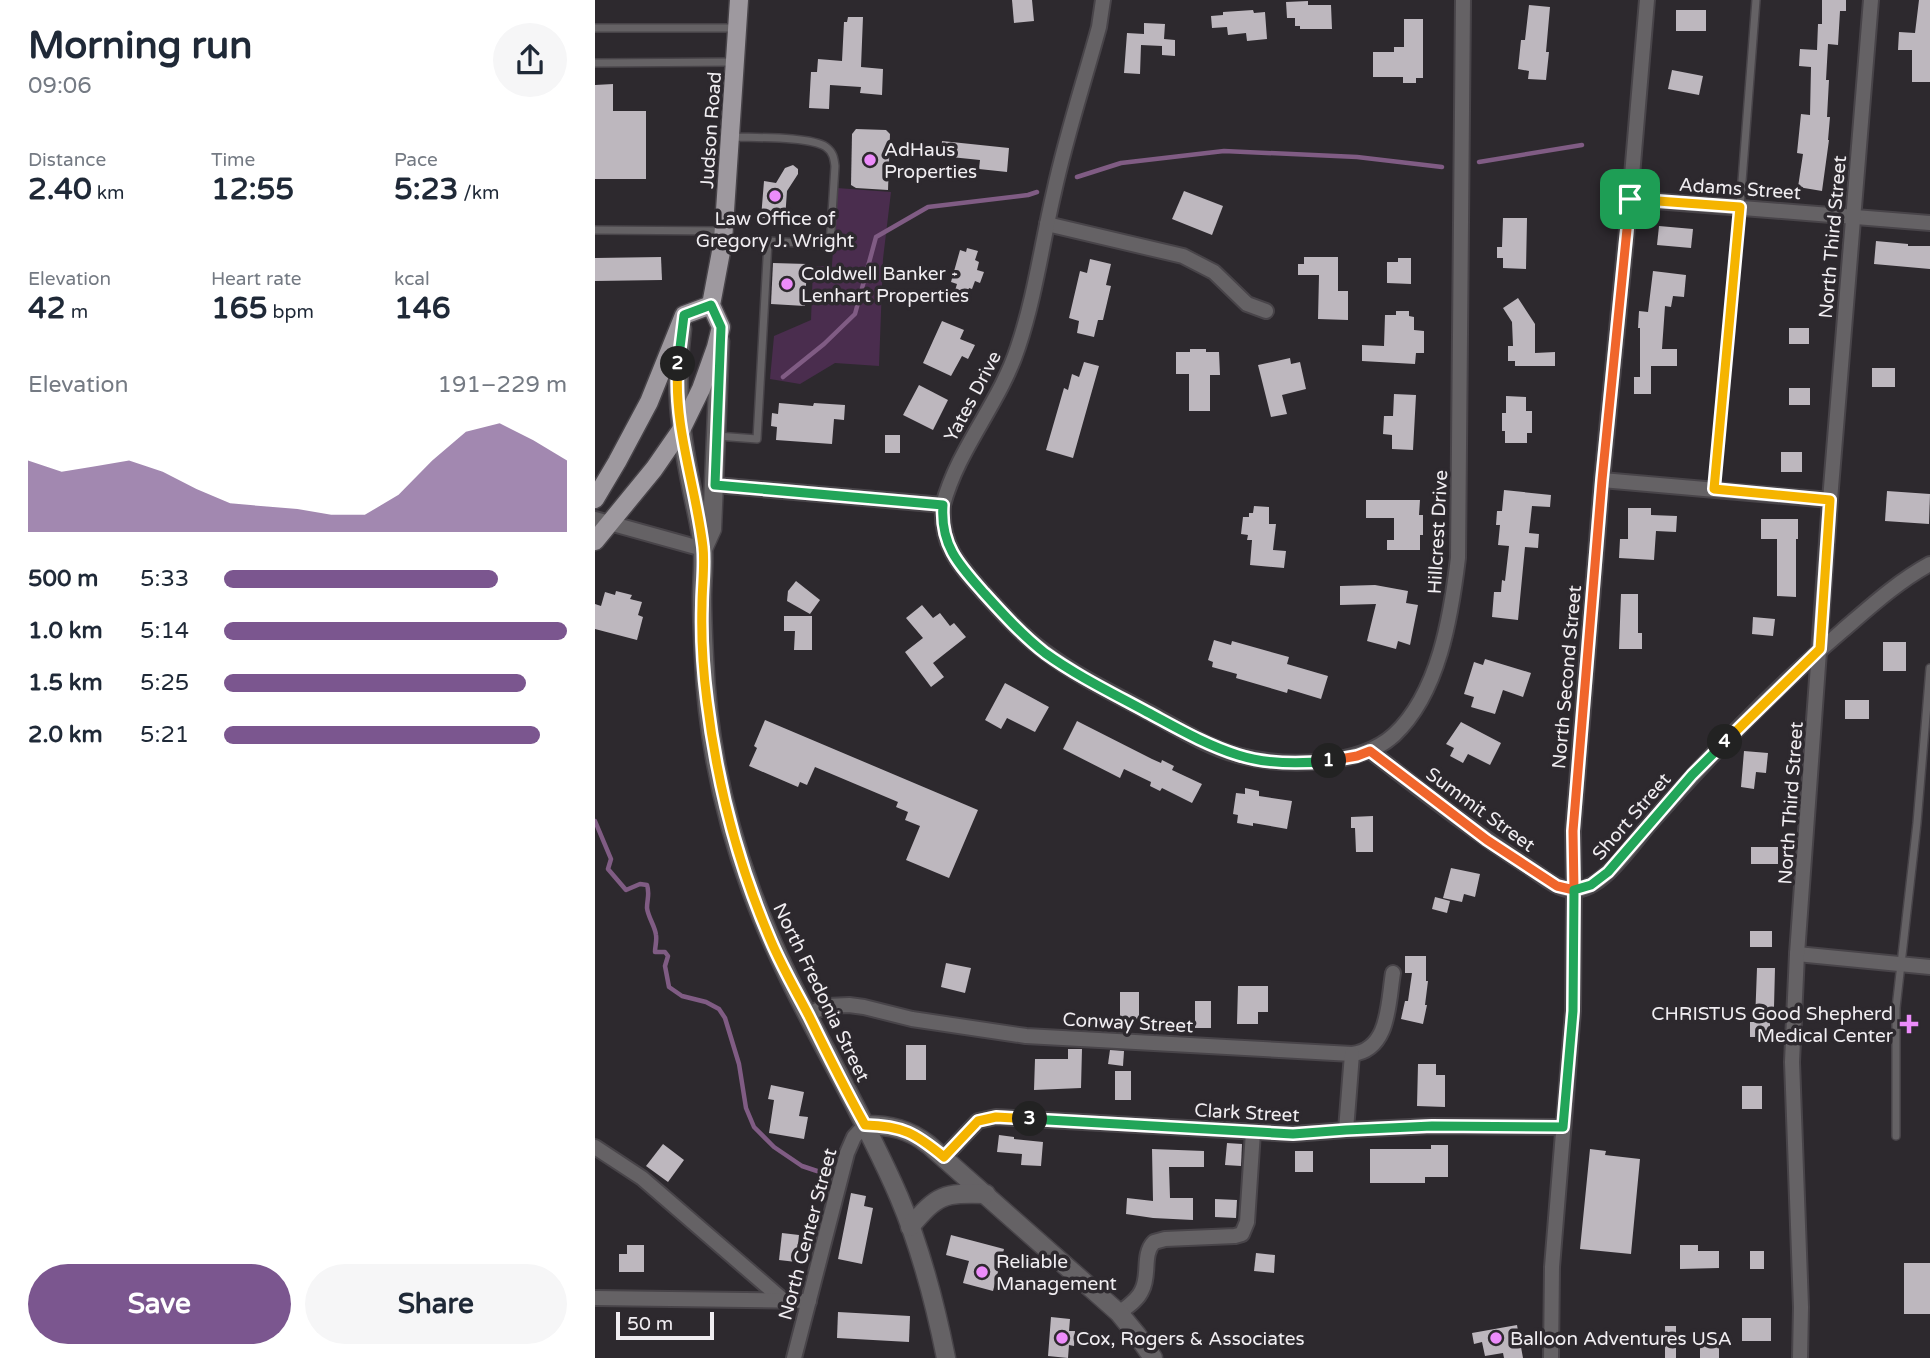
<!DOCTYPE html>
<meta charset="utf-8">
<style>
body{margin:0;font-family:"Varela Round",sans-serif;background:#f6f6f7;color:#1f2937;height:100vh;display:flex;flex-direction:column;font-size:26px;white-space:nowrap}
*{box-sizing:border-box;margin:0}
p{font-size:23px;color:#747a83}
.icon{flex:none;width:38px;height:38px;fill:none;stroke:currentColor;stroke-width:2;stroke-linecap:round;stroke-linejoin:round}
.map{position:relative;flex:1;overflow:hidden}
.side{display:flex;flex-direction:column;background:#fff;width:595px}
.side>*{flex:none}
.scale{position:absolute;left:21px;bottom:18px;width:98px;box-sizing:border-box;padding-left:7px;border:4px solid #f0edf1;border-top:0;font-size:19px;line-height:24px;white-space:nowrap;color:#f0edf1;-webkit-text-stroke:5px #2d292e;paint-order:stroke}
.pin{position:absolute;display:grid;place-items:center;width:60px;height:60px;color:#fff;margin:-30px;border-radius:14px;box-shadow:0 4px 10px #0006}
.km{position:absolute;width:35px;height:35px;margin:-18px;border-radius:50%;background:#222;color:#fff;font-size:19px;line-height:35px;text-align:center}
.round{display:grid;place-items:center;flex:none;width:74px;height:74px;border-radius:37px;background:#f6f6f7}
.summary{display:flex;align-items:center;justify-content:space-between;height:119px;padding:0 28px}
h1{font-size:38px;font-weight:700;line-height:52px}
.stats{display:grid;grid-template-columns:repeat(3,1fr);gap:10px;height:119px;padding:7px 28px}
.stats div{display:grid;align-content:center}
.stats b{font-size:30px;font-weight:700}
.stats small{font-size:19px;font-weight:400}
.stats p{font-size:19px}
.chart{height:196px;padding:14px 28px}
.chart p{display:flex;justify-content:space-between}
.chart svg{width:100%;height:126px;margin-top:7px;fill:#7b568f;opacity:.7}
.cta{display:flex;gap:14px;margin-top:auto;padding:14px 28px}
.cta a{flex:1;height:80px;border-radius:42px;background:#7b568f;color:#fff;font-size:28px;font-weight:700;line-height:80px;text-align:center}
.cta a+a{background:#f6f6f7;color:#1f2937}
ul{padding:0 28px;list-style:none;font-size:23px}
li{display:grid;grid-template-columns:112px 84px 1fr;align-items:center;height:52px}
li i{height:18px;border-radius:9px;background:#7b568f}
main{display:flex;flex:1;min-height:0}
.map>svg:first-child{display:block}
.green{fill:#4a2d4e}
.lines{fill:none;stroke-linecap:round;stroke-linejoin:round}
.stream{stroke:#805c84;stroke-width:4.5}
.building{fill:#bdb7be}
.service-casing{stroke:#484449;stroke-width:10}
.minor-casing{stroke:#484449;stroke-width:18}
.tertiary-casing{stroke:#484449;stroke-width:21}
.primary-casing{stroke:#484449;stroke-width:21}
.service{stroke:#656265;stroke-width:7}
.minor{stroke:#656265;stroke-width:14}
.tertiary{stroke:#656265;stroke-width:18}
.primary{stroke:#9e999f;stroke-width:18}
.split-1-casing{stroke:#fff;stroke-width:14}
.split-2-casing{stroke:#fff;stroke-width:14}
.split-3-casing{stroke:#fff;stroke-width:14}
.split-4-casing{stroke:#fff;stroke-width:14}
.split-5-casing{stroke:#fff;stroke-width:14}
.split-1{stroke:#f0652b;stroke-width:9}
.split-2{stroke:#22a559;stroke-width:9}
.split-3{stroke:#f5b400;stroke-width:9}
.split-4{stroke:#22a559;stroke-width:9}
.split-5{stroke:#f5b400;stroke-width:9}
.poi-dot{fill:#ec8cfa;stroke:#2d292e;stroke-width:2.5}
.labels{text-anchor:middle;stroke-width:7;stroke-linejoin:round;paint-order:stroke}
.street-label{font-size:19px;fill:#f0edf1;stroke:#2d292e}
.poi-label{font-size:19px;fill:#f0edf1;stroke:#2d292e;text-anchor:start}
</style>
<main>
<section class="side">
<div class="summary"><div><h1>Morning run</h1><p>09:06</p></div><a class="round"><svg class="icon" aria-label="share" viewBox="0 0 24 24"><path d="M12 15V3M7 8l5-5 5 5M5 13v7h14v-7"/></svg></a></div>
<div class="stats">
<div><p>Distance</p><b>2.40<small> km</small></b></div>
<div><p>Time</p><b>12:55</b></div>
<div><p>Pace</p><b>5:23<small> /km</small></b></div>
</div>
<div class="stats">
<div><p>Elevation</p><b>42<small> m</small></b></div>
<div><p>Heart rate</p><b>165<small> bpm</small></b></div>
<div><p>kcal</p><b>146</b></div>
</div>
<div class="chart"><p><span>Elevation</span>191–229 m</p>
<svg viewBox="0 0 160 44" preserveAspectRatio="none"><path d="M0 44V19L10 23L20 21L30 19L40 23L50 29L60 34L70 35L80 36L90 38L100 38L110 31L120 19L130 9L140 6L150 12L160 19V44z"/></svg>
</div>
<ul>
<li><b>500 m</b>5:33<i style="width:80%"></i></li>
<li><b>1.0 km</b>5:14<i style="width:100%"></i></li>
<li><b>1.5 km</b>5:25<i style="width:88%"></i></li>
<li><b>2.0 km</b>5:21<i style="width:92%"></i></li>
</ul>
<div class="cta"><a>Save</a><a>Share</a></div>
</section>
<div class="map">
<svg width="1335" height="1358" viewBox="0 0 1335 1358">
<rect width="100%" height="100%" fill="#2d292e"/>
<polygon class="green" points="242,188 296,192 288,259 284,366 240,363 205,384 175,379 179,336 216,320 218,267 237,265"/>
<g class="lines">
<g class="stream">
<polyline points="884,162 987,145"/>
<polyline points="482,177 526,163 629,151 762,157 847,167"/>
<polyline points="188,377 229,344 260,314 281,237 333,207 433,195 442,192"/>
<path d="M0,821L16,859L13,869L31,890L45,884L52,885C55,894 52,899 52,908C53,917 60,926 61,935C62,941 60,946 60,952H70L73,956L70,966L74,987L87,996L111,1002L124,1009L130,1018L144,1064L151,1108L159,1127L179,1147L207,1166L231,1174"/>
</g>
</g>
<g class="building">
<polygon points="417,0 437,0 439,21 419,23"/>
<polygon points="1227,0 1251,0 1251,11 1245,11 1243,45 1233,44 1231,80 1234,80 1232,117 1235,117 1233,140 1234,140 1227,191 1203,187 1208,154 1202,153 1206,114 1215,115 1216,67 1204,66 1205,49 1222,50 1223,24 1227,24"/>
<polygon points="1324,0 1335,0 1335,82 1317,82 1317,50 1303,50 1304,32 1320,33"/>
<polygon points="713,1 713,5 736,5 737,29 705,29 705,26 700,26 700,18 692,18 691,2"/>
<polygon points="934,5 955,7 951,52 954,52 951,80 933,79 934,71 923,69 926,40 930,40"/>
<polygon points="658,10 659,13 670,12 672,39 652,41 651,33 633,35 632,27 617,28 616,16 628,15 628,12"/>
<rect x="1081" y="10" width="30" height="21"/>
<polygon points="253,17 268,17 266,67 288,69 287,95 265,93 266,87 235,85 234,109 214,108 216,72 222,72 223,59 247,61 249,22 252,22"/>
<polygon points="809,19 828,19 828,78 821,78 821,83 808,83 808,77 778,77 778,52 799,52 799,47 809,47"/>
<polygon points="549,23 570,24 569,39 580,40 580,56 567,55 567,46 546,45 545,74 529,73 532,33 549,34"/>
<polygon points="1077,70 1108,76 1104,95 1073,89"/>
<polygon points="18,84 18,111 51,111 51,179 0,179 0,85"/>
<polygon points="261,129 291,130 295,134 293,190 261,188 256,185 257,134"/>
<polygon points="347,141 414,148 412,172 384,169 385,160 346,156"/>
<polygon points="198,165 203,169 203,174 192,191 190,219 166,218 169,181 181,183 190,168"/>
<polygon points="589,191 628,206 617,235 577,219"/>
<polygon points="908,218 932,218 931,269 908,268 908,258 902,258 902,247 907,247"/>
<polygon points="1064,226 1098,229 1096,248 1062,245"/>
<polygon points="1281,241 1313,244 1313,246 1335,246 1335,269 1279,264"/>
<polygon points="372,248 383,251 380,260 384,262 382,270 389,272 385,283 380,281 377,289 374,288 370,300 358,297 362,284 356,282 365,250 371,252"/>
<polygon points="66,257 67,280 0,281 0,258"/>
<polygon points="709,257 743,257 743,291 753,291 753,320 723,319 724,275 703,275 703,264 709,264"/>
<polygon points="803,258 816,258 816,284 792,283 792,262 803,262"/>
<polygon points="495,259 516,264 511,285 516,286 508,320 503,320 499,337 482,333 484,321 474,318 485,271 492,273"/>
<polygon points="178,263 212,264 210,306 176,304"/>
<polygon points="1058,271 1091,275 1089,297 1078,296 1076,307 1070,306 1067,349 1082,349 1082,366 1056,366 1056,394 1039,394 1039,377 1045,377 1045,328 1043,328 1044,311 1053,312"/>
<polygon points="923,298 940,324 940,353 960,352 960,366 920,366 920,361 913,361 913,346 918,346 917,322 908,308"/>
<polygon points="801,311 814,311 814,316 819,317 819,330 829,331 829,353 821,353 820,364 767,361 767,345 789,346 790,315 801,315"/>
<polygon points="347,321 369,330 365,339 380,345 373,359 367,356 356,376 328,363"/>
<rect x="1194" y="328" width="20" height="16"/>
<polygon points="595,349 611,349 611,352 624,352 625,375 615,375 615,411 594,411 594,374 581,374 581,352 595,352"/>
<polygon points="695,358 696,364 705,362 711,389 687,395 692,414 676,417 663,365"/>
<polygon points="489,362 504,366 478,458 451,450 469,388 473,390 477,374 484,377"/>
<rect x="1277" y="368" width="23" height="19"/>
<polygon points="324,385 353,400 338,430 308,415"/>
<rect x="1194" y="388" width="21" height="17"/>
<polygon points="799,394 821,395 818,450 797,449 797,435 788,434 789,416 798,416"/>
<polygon points="911,396 931,397 931,411 937,411 937,433 932,433 932,443 910,443 910,431 907,431 907,413 911,413"/>
<polygon points="184,403 218,406 219,403 250,405 249,420 239,419 237,444 181,440 182,427 176,426 177,413 183,414"/>
<rect x="290" y="435" width="15" height="18"/>
<rect x="1186" y="452" width="21" height="20"/>
<polygon points="909,490 956,495 955,507 937,506 934,533 944,534 943,548 930,547 923,620 897,617 899,592 906,592 907,580 910,581 914,546 903,545 905,525 901,525 902,511 907,511"/>
<polygon points="1292,491 1335,494 1334,524 1290,521"/>
<polygon points="771,500 825,500 824,515 828,515 828,535 825,535 825,550 792,550 792,540 799,540 799,518 771,518"/>
<polygon points="659,506 674,507 674,524 681,524 678,550 691,551 689,568 655,565 657,540 652,540 653,535 646,534 648,517 654,517 654,513 658,513"/>
<polygon points="1033,508 1056,508 1056,515 1082,516 1081,532 1061,531 1059,560 1024,558 1025,539 1033,539"/>
<polygon points="1166,519 1203,519 1203,539 1201,539 1201,597 1182,596 1182,539 1166,539"/>
<polygon points="201,581 225,600 215,614 192,601 193,591"/>
<polygon points="780,585 813,591 811,603 823,605 815,645 803,641 801,649 772,641 781,604 745,605 745,586"/>
<polygon points="21,591 37,595 35,599 47,602 43,615 48,617 42,640 0,629 0,604 6,606 10,592 20,595"/>
<polygon points="1026,594 1043,594 1043,633 1047,633 1047,649 1024,649"/>
<polygon points="327,605 338,618 345,613 355,626 359,623 371,637 338,663 349,677 336,687 310,652 328,638 311,618"/>
<polygon points="189,616 217,616 217,650 199,650 200,631 189,631"/>
<polygon points="1158,617 1180,619 1178,636 1157,634"/>
<polygon points="619,640 636,645 637,641 694,657 692,664 733,676 726,699 693,689 692,693 641,678 642,674 617,667 618,662 613,660"/>
<rect x="1288" y="642" width="23" height="29"/>
<polygon points="890,659 936,673 928,697 908,690 900,714 876,707 879,697 869,694 879,662 888,665"/>
<polygon points="410,683 454,707 440,732 412,718 406,729 390,720"/>
<rect x="1250" y="700" width="24" height="19"/>
<polygon points="170,720 383,810 354,878 311,860 325,826 310,820 313,812 301,807 303,802 220,767 212,785 205,782 203,787 154,766 162,748 159,746"/>
<polygon points="482,721 557,759 566,763 567,760 579,766 577,770 607,784 597,803 567,788 565,791 555,786 556,782 529,769 525,778 468,749"/>
<polygon points="866,722 906,743 895,765 873,754 868,763 855,756 859,748 851,744"/>
<polygon points="1149,751 1173,753 1171,773 1161,772 1159,789 1146,787"/>
<polygon points="650,788 664,791 664,796 697,801 692,829 658,823 658,826 642,823 643,815 638,814 641,793 650,794"/>
<polygon points="778,816 778,852 761,852 760,828 756,828 756,817"/>
<rect x="1156" y="847" width="27" height="17"/>
<polygon points="856,868 885,874 880,897 869,894 867,902 848,898"/>
<polygon points="840,897 855,901 852,913 837,909"/>
<rect x="1155" y="931" width="22" height="16"/>
<polygon points="810,956 831,956 831,981 833,981 830,1005 832,1005 828,1024 806,1019 810,1001 813,1001 817,973 810,973"/>
<polygon points="351,963 376,968 370,993 346,987"/>
<polygon points="1162,968 1180,968 1179,1007 1175,1007 1175,1037 1155,1037 1155,1022 1160,1022"/>
<polygon points="643,986 673,986 673,1012 663,1012 663,1024 642,1024"/>
<rect x="525" y="992" width="19" height="28"/>
<rect x="600" y="1001" width="16" height="27"/>
<rect x="311" y="1045" width="20" height="35"/>
<polygon points="473,1049 487,1049 486,1088 439,1090 440,1059 473,1059"/>
<polygon points="515,1050 529,1051 528,1066 513,1064"/>
<polygon points="823,1064 841,1064 841,1075 850,1075 850,1107 822,1106"/>
<rect x="520" y="1071" width="16" height="29"/>
<polygon points="176,1085 209,1092 204,1116 213,1117 209,1139 174,1133 179,1100 173,1099"/>
<rect x="1147" y="1086" width="20" height="23"/>
<polygon points="404,1135 419,1137 419,1139 448,1142 446,1166 426,1165 427,1154 402,1152"/>
<polygon points="632,1143 647,1144 646,1166 630,1165"/>
<polygon points="68,1144 89,1160 73,1182 51,1166"/>
<polygon points="836,1145 853,1145 853,1177 830,1177 830,1183 775,1183 775,1149 836,1149"/>
<polygon points="557,1149 609,1151 609,1167 574,1167 575,1198 598,1198 598,1220 558,1218 531,1214 532,1198 558,1201"/>
<polygon points="995,1149 1011,1151 1010,1155 1045,1159 1036,1254 985,1249"/>
<rect x="700" y="1151" width="18" height="21"/>
<polygon points="256,1193 271,1196 269,1206 278,1208 267,1264 243,1259"/>
<polygon points="620,1199 642,1200 641,1218 620,1217"/>
<polygon points="187,1233 204,1235 201,1262 184,1260"/>
<polygon points="356,1235 409,1249 398,1291 368,1283 374,1261 351,1255"/>
<polygon points="32,1245 49,1245 49,1272 24,1272 24,1254 32,1254"/>
<polygon points="1085,1245 1103,1245 1103,1251 1124,1251 1124,1268 1085,1269"/>
<rect x="1155" y="1251" width="14" height="18"/>
<polygon points="661,1253 680,1255 679,1273 659,1271"/>
<rect x="1309" y="1263" width="26" height="51"/>
<polygon points="243,1312 315,1316 314,1342 242,1338"/>
<polygon points="456,1317 475,1319 474,1331 480,1331 479,1346 474,1345 473,1358 453,1356"/>
<rect x="1147" y="1318" width="29" height="23"/>
<polygon points="922,1325 928,1358 909,1358 908,1353 890,1356 887,1342 879,1344 877,1333"/>
<rect x="1070" y="1326" width="11" height="32"/>
<rect x="1105" y="1334" width="19" height="24"/>
</g>
<g class="lines">
<g class="service-casing">
<g id="service">
<polyline points="0,28 143,28"/>
<polyline points="0,63 140,62"/>
<polyline points="0,230 129,231"/>
<path d="M122,436L162,439L173,241L235,245L240,166C239,158 238,152 231,147C215,136 158,138 137,137"/>
<polyline points="1119,490 1145,207 1161,0"/>
<polyline points="1301,1136 1301,1008 1322,823 1335,668"/>
</g>
</g>
<g class="minor-casing">
<g id="minor">
<polyline points="1035,199 1335,223"/>
<polyline points="452,224 588,256 619,272 652,304 671,311"/>
<polyline points="1007,480 1235,500"/>
<path d="M120,485L348,505C363,448 405,403 423,347C440,297 447,243 459,192C471,136 489,82 504,27L508,0"/>
<path d="M348,505C345,545 364,565 389,593C408,614 427,635 450,652C482,676 519,694 555,713C584,729 614,748 646,756C690,767 764,767 799,735C844,693 856,616 863,558L868,0"/>
<polyline points="0,519 108,549"/>
<path d="M775,751C826,790 877,831 932,866C946,875 962,890 979,890C1007,890 1036,846 1053,826C1113,757 1177,691 1247,631C1275,607 1302,582 1335,564"/>
<polyline points="1202,954 1335,967"/>
<path d="M213,1014L232,1006L254,1005L269,1007L317,1019L431,1036L757,1054C795,1050 793,1002 798,973"/>
<polyline points="751,1130 757,1054"/>
<polyline points="0,1147 47,1178 188,1300"/>
<polyline points="349,1157 383,1121 401,1117 698,1134 751,1130 837,1126 968,1127"/>
<polyline points="0,1298 214,1301"/>
<path d="M524,1313C532,1307 543,1300 547,1290C555,1275 547,1254 559,1242L570,1239L640,1236L647,1234L652,1222L658,1132"/>
<polyline points="199,1358 252,1153 259,1137 270,1125"/>
<polyline points="956,1358 957,1267 978,1011 979,890 978,831 1007,480 1035,199 1052,0"/>
<polyline points="1205,1358 1206,1307 1197,1062 1202,954 1235,500 1276,0"/>
</g>
</g>
<g class="tertiary-casing">
<g id="tertiary">
<path d="M87,329C79,386 85,429 96,485C100,506 106,528 108,549C109,565 107,582 107,597C107,617 108,637 109,657C112,736 129,816 156,890C195,997 259,1092 304,1197C326,1249 340,1303 351,1358"/>
<polyline points="108,549 117,529 125,341"/>
<path d="M270,1125C295,1125 314,1129 334,1145L524,1313L542,1335L558,1358"/>
<path d="M315,1227C343,1194 348,1193 391,1194"/>
</g>
</g>
<g class="primary-casing">
<g id="primary">
<polyline points="0,499 22,462 54,402 89,315 116,305"/>
<polyline points="0,541 59,469 86,430 106,389 121,347 126,327 116,305 128,241 144,0"/>
</g>
</g>
<use href="#service" class="service"/>
<use href="#minor" class="minor"/>
<use href="#tertiary" class="tertiary"/>
<use href="#primary" class="primary"/>
</g>
<g class="lines">
<g class="split-1-casing">
<polyline id="split-1" points="734,761 762,756 775,751 892,840 962,886 979,890 978,831 1007,480 1035,199"/>
</g>
<g class="split-2-casing">
<path id="split-2" d="M83,364L89,315L116,305L126,327L120,485L348,505C345,545 364,565 389,593C408,614 428,636 450,653C482,676 517,693 552,712C582,728 611,745 643,755C671,764 705,764 734,761"/>
</g>
<g class="split-3-casing">
<path id="split-3" d="M83,364C78,427 101,486 108,547C110,566 107,586 107,605C106,637 108,670 112,701C122,783 143,865 176,941C187,967 201,991 214,1016C232,1053 250,1089 270,1125C308,1126 320,1133 349,1157L383,1121L401,1117L435,1119"/>
</g>
<g class="split-4-casing">
<polyline id="split-4" points="435,1119 698,1134 751,1130 837,1126 968,1127 978,1011 979,890 996,885 1013,872 1097,775 1130,742"/>
</g>
<g class="split-5-casing">
<polyline id="split-5" points="1035,199 1145,207 1119,489 1235,500 1225,649 1130,742"/>
</g>
<use href="#split-1" class="split-1"/>
<use href="#split-2" class="split-2"/>
<use href="#split-3" class="split-3"/>
<use href="#split-4" class="split-4"/>
<use href="#split-5" class="split-5"/>
</g>
<g class="poi-dot">
<circle cx="275" cy="160" r="7"/>
<circle cx="180" cy="196" r="7"/>
<circle cx="192" cy="284" r="7"/>
<path d="M1310.5 1013.5h7v7h7v7h-7v7h-7v-7h-7v-7h7z"/>
<circle cx="387" cy="1272" r="7"/>
<circle cx="467" cy="1338" r="7"/>
<circle cx="901" cy="1338" r="7"/>
</g>
<g class="labels">
<g class="street-label">
<text transform="translate(115 130) rotate(-86)" y="7">Judson Road</text>
<text transform="translate(1145 188) rotate(4)" y="7">Adams Street</text>
<text transform="translate(1237 237) rotate(-85)" y="7">North Third Street</text>
<text transform="translate(377 396) rotate(-62)" y="7">Yates Drive</text>
<text transform="translate(842 532) rotate(-87)" y="7">Hillcrest Drive</text>
<text transform="translate(971 677) rotate(-85)" y="7">North Second Street</text>
<text transform="translate(1195 803) rotate(-86)" y="7">North Third Street</text>
<text transform="translate(886 809) rotate(36)" y="7">Summit Street</text>
<text transform="translate(1036 816) rotate(-49)" y="7">Short Street</text>
<text transform="translate(227 992) rotate(64)" y="7">North Fredonia Street</text>
<text transform="translate(533 1022) rotate(3)" y="7">Conway Street</text>
<text transform="translate(652 1112) rotate(3)" y="7">Clark Street</text>
<text transform="translate(212 1234) rotate(-75)" y="7">North Center Street</text>
</g>
<g class="poi-label">
<text x="289" y="156">AdHaus<tspan x="289" dy="22">Properties</tspan></text>
<text x="180" y="225" text-anchor="middle">Law Office of<tspan x="180" dy="22">Gregory J. Wright</tspan></text>
<text x="206" y="280">Coldwell Banker -<tspan x="206" dy="22">Lenhart Properties</tspan></text>
<text x="1298" y="1020" text-anchor="end">CHRISTUS Good Shepherd<tspan x="1298" dy="22">Medical Center</tspan></text>
<text x="401" y="1268">Reliable<tspan x="401" dy="22">Management</tspan></text>
<text x="481" y="1345">Cox, Rogers &amp; Associates</text>
<text x="915" y="1345">Balloon Adventures USA</text>
</g>
</g>
</svg>
<div class="scale">50 m</div>
<div class="pin" style="left:1035px;top:199px;background:#1e9e55"><svg class="icon" aria-label="arrive" viewBox="0 0 24 24"><path d="M6 21V4h12l-3 4 3 4H6"/></svg></div>
<b class="km" style="left:734px;top:761px">1</b>
<b class="km" style="left:83px;top:364px">2</b>
<b class="km" style="left:435px;top:1119px">3</b>
<b class="km" style="left:1130px;top:742px">4</b>
</div>
</main>
